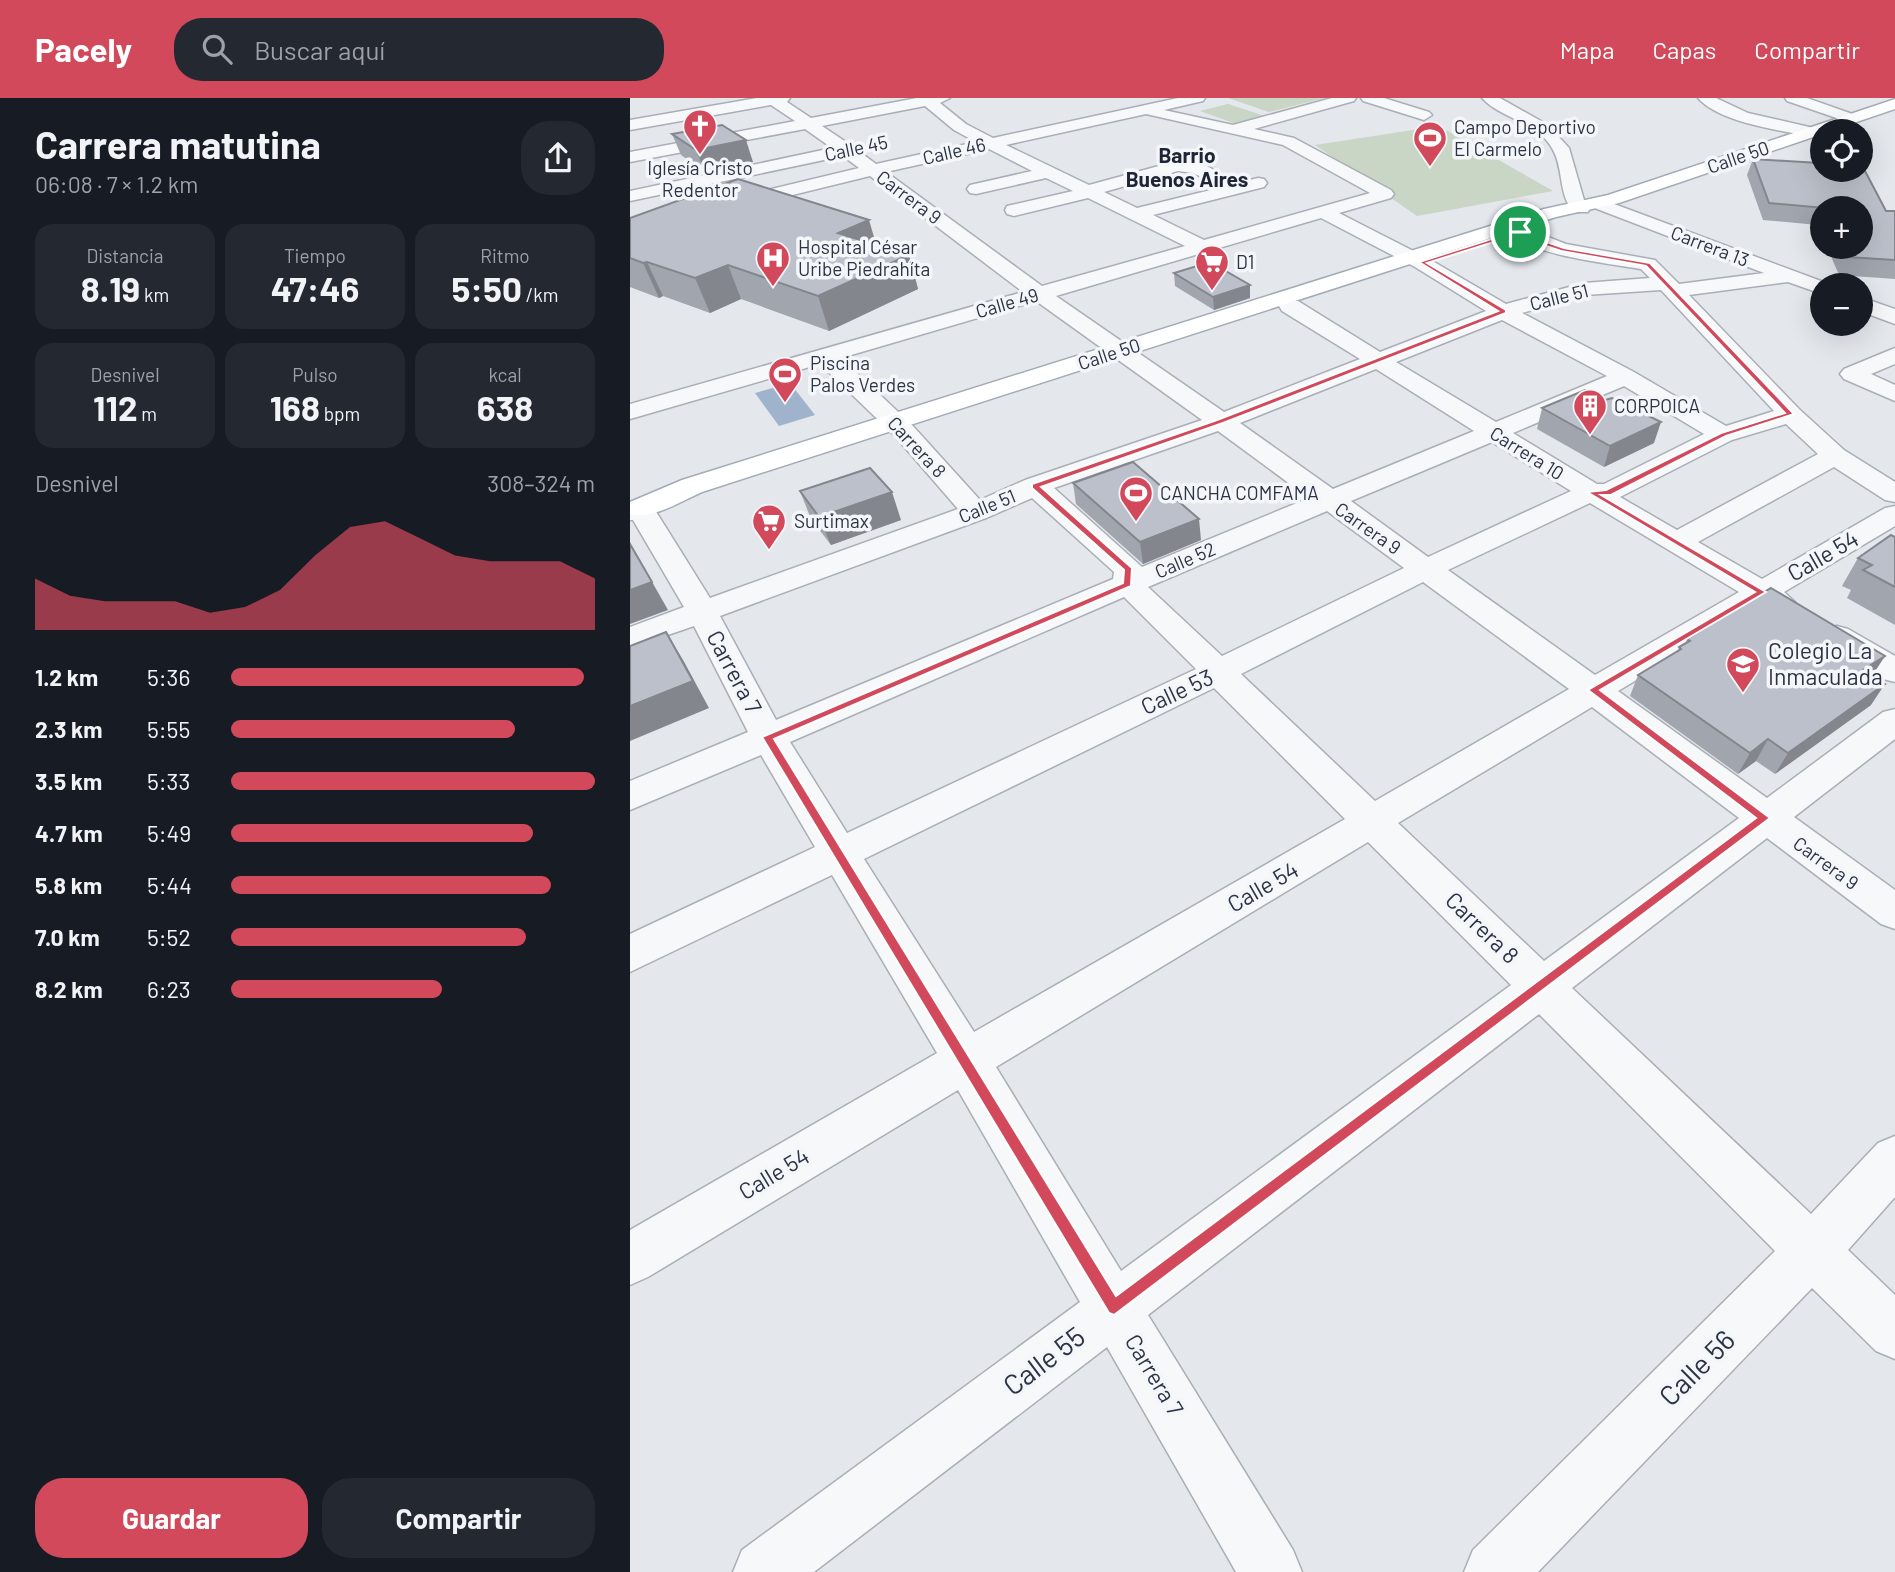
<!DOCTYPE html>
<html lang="es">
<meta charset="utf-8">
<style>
body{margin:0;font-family:Barlow,sans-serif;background:#242831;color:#f1f3f6;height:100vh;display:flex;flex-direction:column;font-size:26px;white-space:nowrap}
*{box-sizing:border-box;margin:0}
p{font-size:23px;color:#9ea1a6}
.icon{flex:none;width:38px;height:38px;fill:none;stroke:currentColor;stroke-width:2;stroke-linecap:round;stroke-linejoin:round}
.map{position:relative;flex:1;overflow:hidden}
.panel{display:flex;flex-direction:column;background:#171b24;width:630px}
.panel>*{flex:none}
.controls{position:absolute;left:1180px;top:21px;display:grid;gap:14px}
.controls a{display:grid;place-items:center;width:63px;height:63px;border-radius:50%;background:#171b24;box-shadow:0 7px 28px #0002;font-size:35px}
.pin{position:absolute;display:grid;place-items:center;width:60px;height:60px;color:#fff;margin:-30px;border:4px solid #fff;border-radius:50%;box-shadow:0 2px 7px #0007}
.round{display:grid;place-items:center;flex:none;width:74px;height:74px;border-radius:28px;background:#242831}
.summary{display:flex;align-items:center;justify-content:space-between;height:119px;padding:0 35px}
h1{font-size:38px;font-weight:700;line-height:52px}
.metrics{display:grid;grid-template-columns:repeat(3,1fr);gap:10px;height:119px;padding:7px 35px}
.metrics div{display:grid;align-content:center;border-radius:18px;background:#242831;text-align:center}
.metrics b{font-size:35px;font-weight:700}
.metrics small{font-size:19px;font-weight:400}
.metrics p{font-size:19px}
.chart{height:196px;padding:14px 35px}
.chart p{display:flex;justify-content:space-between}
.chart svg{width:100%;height:126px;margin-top:7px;fill:#d1495b;opacity:.7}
.action{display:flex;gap:14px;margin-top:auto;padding:14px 35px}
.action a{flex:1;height:80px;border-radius:28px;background:#d1495b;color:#fff;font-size:28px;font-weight:700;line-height:80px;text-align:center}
.action a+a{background:#242831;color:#f1f3f6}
ul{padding:0 35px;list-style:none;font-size:23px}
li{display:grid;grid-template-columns:112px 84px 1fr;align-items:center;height:52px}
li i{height:18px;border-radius:9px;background:#d1495b}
header{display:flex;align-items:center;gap:42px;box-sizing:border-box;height:98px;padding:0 35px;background:#d1495b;color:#fff}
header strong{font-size:33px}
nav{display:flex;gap:38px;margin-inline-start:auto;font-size:24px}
.search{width:490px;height:63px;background:#242831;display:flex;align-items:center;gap:18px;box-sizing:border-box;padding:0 24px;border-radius:28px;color:#9ea1a6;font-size:26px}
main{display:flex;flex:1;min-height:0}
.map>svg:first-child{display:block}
.green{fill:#c9d6c5}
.water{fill:#9fb4cc}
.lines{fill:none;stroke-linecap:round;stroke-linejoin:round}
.minor-casing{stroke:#a9aeb7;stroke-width:3}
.major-casing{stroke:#a3abb8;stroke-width:3}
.minor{fill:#f7f8fa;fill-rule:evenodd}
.major{fill:#fff;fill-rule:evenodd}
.wall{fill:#a1a5ae}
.shaded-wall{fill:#83868d}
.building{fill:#bbc0ca;stroke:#83868d;stroke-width:2}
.route{fill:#d1495b;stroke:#fff;stroke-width:2;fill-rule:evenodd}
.labels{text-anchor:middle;stroke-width:7;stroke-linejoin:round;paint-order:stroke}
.far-poi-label{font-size:19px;fill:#2b3445;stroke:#f4f6f9;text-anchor:start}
.far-street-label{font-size:19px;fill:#2b3445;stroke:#f4f6f9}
.far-neighbourhood-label{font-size:21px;font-weight:bold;fill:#1d2536;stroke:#f4f6f9}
.street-label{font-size:23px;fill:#2b3445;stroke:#f4f6f9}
.poi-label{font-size:23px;fill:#2b3445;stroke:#f4f6f9;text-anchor:start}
.near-street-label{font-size:28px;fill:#2b3445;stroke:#f4f6f9}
</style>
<header>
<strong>Pacely</strong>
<div class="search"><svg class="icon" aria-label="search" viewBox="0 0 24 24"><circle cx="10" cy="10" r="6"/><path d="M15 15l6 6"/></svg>Buscar aquí</div>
<nav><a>Mapa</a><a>Capas</a><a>Compartir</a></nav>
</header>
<main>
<section class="panel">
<div class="summary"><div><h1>Carrera matutina</h1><p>06:08 · 7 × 1.2 km</p></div><a class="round"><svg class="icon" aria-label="share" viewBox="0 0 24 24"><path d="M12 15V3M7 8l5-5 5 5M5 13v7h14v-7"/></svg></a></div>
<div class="metrics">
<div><p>Distancia</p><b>8.19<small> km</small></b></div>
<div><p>Tiempo</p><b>47:46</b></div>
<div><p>Ritmo</p><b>5:50<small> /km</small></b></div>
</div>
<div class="metrics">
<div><p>Desnivel</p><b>112<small> m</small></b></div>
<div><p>Pulso</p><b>168<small> bpm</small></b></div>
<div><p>kcal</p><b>638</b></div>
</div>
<div class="chart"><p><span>Desnivel</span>308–324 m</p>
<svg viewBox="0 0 160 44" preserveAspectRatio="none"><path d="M0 44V26L10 32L20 34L30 34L40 34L50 38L60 36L70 30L80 18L90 8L100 6L110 12L120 18L130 20L140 20L150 20L160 26V44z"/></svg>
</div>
<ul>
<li><b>1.2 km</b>5:36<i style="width:97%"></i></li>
<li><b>2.3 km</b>5:55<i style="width:78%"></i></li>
<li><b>3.5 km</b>5:33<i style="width:100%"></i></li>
<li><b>4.7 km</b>5:49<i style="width:83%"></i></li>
<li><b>5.8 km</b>5:44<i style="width:88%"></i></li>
<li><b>7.0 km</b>5:52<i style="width:81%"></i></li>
<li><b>8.2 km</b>6:23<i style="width:58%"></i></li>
</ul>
<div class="action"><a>Guardar</a><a>Compartir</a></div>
</section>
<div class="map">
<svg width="1265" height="1474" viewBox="0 0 1265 1474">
<rect width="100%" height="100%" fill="#e4e7ec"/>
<g class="green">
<polygon points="598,0 695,0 639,14"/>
<polygon points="598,6 635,18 606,26 570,13"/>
<polygon points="809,28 923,93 787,118 685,47"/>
</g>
<polygon class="water" points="160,285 185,317 149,328 125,295"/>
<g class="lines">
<g class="minor-casing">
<g id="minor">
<path d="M127,0H160L157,4L181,20L287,0H320L310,5L336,26L363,40L548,0H575L573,3L534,12L603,27L702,0H726L724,3L624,31L664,40L761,92L764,96L761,100L709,115L799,161L876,206L954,185L1020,180L1011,171C982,166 898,157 880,134L890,128L936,146L1025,162L1049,186L1134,175L962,109L959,105L968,100L1199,186L1192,187V196L1158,184L1059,197L1169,311L1214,352L1265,384V404L1255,402L1204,369L1068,444L1132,481L1255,410L1265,408V428L1154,494L1165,504L1160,511L1149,514L1132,507L988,593L1137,700L1253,614L1265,611V641L1164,719L1265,792V831L1251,826L1137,740L942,890L1181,1116L1248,1045L1265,1038V1099L1218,1152L1265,1197V1261L1246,1253L1182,1190L908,1474H834L843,1452L1145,1153L909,916L518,1217L663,1452L672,1474H606L477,1249L184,1474H103L112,1452L450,1204L328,992L18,1179L0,1187V1132L307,955L202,777L0,874V836L185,749L131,657L0,712V683L118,634L64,528L0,550V529L54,509L3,422H0V404L10,402L20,404L80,500L328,411L264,337L190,266L0,321V306L393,194L240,78L0,137V125L229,70L213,58L0,103V93L202,50L175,31L0,64V54L165,23L141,7L0,32V22ZM295,8L324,32L346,44L246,66L227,52L226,47L219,46L192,28ZM516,16L653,47L740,95L574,142L523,117L634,89L637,85L634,81L628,80L608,85L573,66L547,63L459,87L376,47ZM359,51L402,73L340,87L337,91L340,95L346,96L416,80L443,93L377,108L375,112L377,116L384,118L458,100L555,148L412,188L256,74ZM548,73L563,75L593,89L507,110L474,94ZM691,120L785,169L856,213L750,254L668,203H652L649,208L652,213L730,261L594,314L426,198ZM1031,192L1144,313L1096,328L1004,274L892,215L955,197ZM406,203L572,322L395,382L350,402L282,327L211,260ZM872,222L977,278L866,324L766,264ZM746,271L844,333L703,391L610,325ZM994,288L1074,336L974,386H967L883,335ZM1156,326L1188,356L1047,432L990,399L1102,342ZM588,333L679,400L512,469L424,390ZM862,344L941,393L798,459L721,403ZM402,400L484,474L483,481L146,622L90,518L356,420ZM960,405L1109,494L965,577L818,472ZM697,413L774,470L592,558L518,489ZM793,484L939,591L745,703L611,576ZM494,499L566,571L217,735L160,644ZM584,590L715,721L344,934L234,761ZM962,609L1109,720L914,863L768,725ZM738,744L881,887L491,1173L366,969Z"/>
<polygon points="731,0 754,0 799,14 802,17 794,22 733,3"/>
<path d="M852,0H870L918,27L939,50L954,102L960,110L958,114H944C928,97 934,72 923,52C909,24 871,21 852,0Z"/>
<path d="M1068,0H1086L1118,15L1188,31L1190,34L1182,39C1150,32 1090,25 1068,0Z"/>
<polygon points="1155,0 1177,0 1228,18 1231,21 1223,26 1218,24 1157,3"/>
<polygon points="1230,199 1265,211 1265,226 1230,213"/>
<polygon points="1265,250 1265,266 1241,276 1265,287 1265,303 1214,281 1210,276 1214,271"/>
<polygon points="1207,528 1218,531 1265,558 1265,584 1253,581 1196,545 1191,538 1196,531"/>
</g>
</g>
<g class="major-casing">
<path id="major" d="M1265,1V11L1200,33H1192V36L989,105L926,119L72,394C51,403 23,422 0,416V404L52,382L914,111L978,97Z"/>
</g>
<use href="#minor" class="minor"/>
<use href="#major" class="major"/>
</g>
<g class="wall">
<polygon points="42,36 123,64 75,74 51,57"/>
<polygon points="1123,61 1192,70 1256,113 1265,113 1265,181 1209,177 1197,149 1230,149 1230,110 1192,110 1192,136 1188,127 1133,122 1117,77"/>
<polygon points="0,120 246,147 279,157 288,191 199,233 111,201 80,215 33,198 29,200 0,189"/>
<polygon points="544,175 620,200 584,212 545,188"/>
<polygon points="975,302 1024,345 974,369 907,331 912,310"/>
<polygon points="443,385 571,442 513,466 446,406"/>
<polygon points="170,393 271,422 201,447 181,421"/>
<polygon points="1265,439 1265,527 1217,500 1221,492 1212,488 1228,460"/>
<polygon points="1057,541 1255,558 1242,578 1241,607 1145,676 1126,663 1108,676 1000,598 1008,577 1048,553 1049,549 1055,546"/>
</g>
<g class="shaded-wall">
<polygon points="116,42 123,64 75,74 66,52"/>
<polygon points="239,122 249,156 208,135"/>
<polygon points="279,157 288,191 199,233 188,198"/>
<polygon points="17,164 33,198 29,200 13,165"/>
<polygon points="98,167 111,201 80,215 65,180"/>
<polygon points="620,187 620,200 584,212 583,199"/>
<polygon points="1031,324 1024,345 974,369 980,348"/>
<polygon points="262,394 271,422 201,447 189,419"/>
<polygon points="569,421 571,442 513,466 510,444"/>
<polygon points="0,445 38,512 0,526"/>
<polygon points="36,534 53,562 79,610 0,643 0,608"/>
<polygon points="1255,558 1241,579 1233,572"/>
<polygon points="1255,586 1241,607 1145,676 1158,655"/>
<polygon points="1138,641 1126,663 1108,676 1120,655"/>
</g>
<g class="building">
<polygon points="92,27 116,42 66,52 42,36"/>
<polygon points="1123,61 1189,65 1192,72 1235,73 1256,113 1265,113 1265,162 1217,159 1212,149 1230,149 1230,110 1195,110 1139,105"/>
<polygon points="108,81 239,122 208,135 279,157 188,198 98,167 65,180 17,164 13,165 0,160 0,120"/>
<polygon points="580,164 620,187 583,199 544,175"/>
<polygon points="955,292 975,302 982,300 1031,324 980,348 912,310"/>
<polygon points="503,364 569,421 510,444 443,385"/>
<polygon points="240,370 262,394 189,419 170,393"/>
<polygon points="1261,437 1265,439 1265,489 1233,472 1242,467 1228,460"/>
<polygon points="0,446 22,484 0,492"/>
<polygon points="1141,490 1255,558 1233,572 1255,586 1158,655 1138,641 1120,655 1008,577 1051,551 1049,549 1060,543 1057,541"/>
<polygon points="36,534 63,583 0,608 0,548"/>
</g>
<path class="route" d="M890,132L905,140L934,150L1020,165L1164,316L1096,338L981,397H971L1136,494L970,592L1140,720L484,1217L479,1215L132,639L493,485L494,472L402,390V386L587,322L868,213L789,164ZM889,136L901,143L931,153L1016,168L1155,315L1091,335L976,392L957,394L1125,494L958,592L1126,720L486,1198L144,641L501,488L502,470L411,389L593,325L876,215V212L797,165Z"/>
<defs>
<g id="church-pin" transform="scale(1.75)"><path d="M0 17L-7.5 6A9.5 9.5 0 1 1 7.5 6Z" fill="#d1495b" stroke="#f4f6f9"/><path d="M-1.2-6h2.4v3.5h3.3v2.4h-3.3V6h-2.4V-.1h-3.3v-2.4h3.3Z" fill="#fff"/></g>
<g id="stadium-pin" transform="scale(1.75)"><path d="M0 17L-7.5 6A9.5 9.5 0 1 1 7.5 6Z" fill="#d1495b" stroke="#f4f6f9"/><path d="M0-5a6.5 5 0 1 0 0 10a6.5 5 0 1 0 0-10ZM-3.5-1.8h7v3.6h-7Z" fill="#fff"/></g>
<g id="hospital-pin" transform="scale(1.75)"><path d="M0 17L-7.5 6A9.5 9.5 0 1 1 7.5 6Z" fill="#d1495b" stroke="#f4f6f9"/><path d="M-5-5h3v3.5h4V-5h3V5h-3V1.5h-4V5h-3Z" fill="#fff"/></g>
<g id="supermarket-pin" transform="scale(1.75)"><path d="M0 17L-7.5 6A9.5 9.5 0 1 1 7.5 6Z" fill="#d1495b" stroke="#f4f6f9"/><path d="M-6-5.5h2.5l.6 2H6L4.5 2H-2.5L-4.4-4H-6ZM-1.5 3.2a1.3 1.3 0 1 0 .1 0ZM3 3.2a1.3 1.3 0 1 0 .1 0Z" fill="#fff"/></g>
<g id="building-pin" transform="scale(1.75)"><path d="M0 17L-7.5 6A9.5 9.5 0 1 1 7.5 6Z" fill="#d1495b" stroke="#f4f6f9"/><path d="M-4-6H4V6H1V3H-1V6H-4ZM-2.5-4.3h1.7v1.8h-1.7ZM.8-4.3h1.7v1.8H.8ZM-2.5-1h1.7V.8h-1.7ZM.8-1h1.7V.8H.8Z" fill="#fff"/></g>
<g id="school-pin" transform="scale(1.75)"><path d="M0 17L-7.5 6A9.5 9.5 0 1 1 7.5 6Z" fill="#d1495b" stroke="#f4f6f9"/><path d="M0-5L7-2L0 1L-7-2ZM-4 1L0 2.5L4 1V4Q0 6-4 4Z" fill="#fff"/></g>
</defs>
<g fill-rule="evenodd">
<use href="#church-pin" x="70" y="28"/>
<use href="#stadium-pin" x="800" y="40"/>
<use href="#hospital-pin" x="143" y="160"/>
<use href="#supermarket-pin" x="582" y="164"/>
<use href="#stadium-pin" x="155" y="276"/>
<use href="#building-pin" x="960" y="308"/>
<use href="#stadium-pin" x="506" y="395"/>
<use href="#supermarket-pin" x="139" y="423"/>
<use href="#school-pin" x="1113" y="566"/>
</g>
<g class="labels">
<g class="far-poi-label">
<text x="824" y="36">Campo Deportivo<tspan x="824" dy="22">El Carmelo</tspan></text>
<text x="70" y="77" text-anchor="middle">Iglesía Cristo<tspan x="70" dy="22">Redentor</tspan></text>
<text x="168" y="156">Hospital César<tspan x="168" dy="22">Uribe Piedrahíta</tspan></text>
<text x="606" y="171">D1</text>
<text x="180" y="272">Piscina<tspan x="180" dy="22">Palos Verdes</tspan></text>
<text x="984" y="315">CORPOICA</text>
<text x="530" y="402">CANCHA COMFAMA</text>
<text x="164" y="430">Surtimax</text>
</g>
<g class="far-street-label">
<text transform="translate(226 50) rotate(-12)" y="7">Calle 45</text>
<text transform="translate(324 53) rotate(-13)" y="7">Calle 46</text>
<text transform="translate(1108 59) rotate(-19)" y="7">Calle 50</text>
<text transform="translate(279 99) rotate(37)" y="7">Carrera 9</text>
<text transform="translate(1080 148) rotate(21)" y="7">Carrera 13</text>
<text transform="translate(929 199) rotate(-14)" y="7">Calle 51</text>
<text transform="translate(377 205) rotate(-16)" y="7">Calle 49</text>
<text transform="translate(479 256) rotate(-18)" y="7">Calle 50</text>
<text transform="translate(287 349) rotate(47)" y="7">Carrera 8</text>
<text transform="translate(897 355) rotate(32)" y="7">Carrera 10</text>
<text transform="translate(357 408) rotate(-22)" y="7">Calle 51</text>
<text transform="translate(738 430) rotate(35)" y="7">Carrera 9</text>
<text transform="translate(555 462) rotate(-23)" y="7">Calle 52</text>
<text transform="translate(1196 765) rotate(36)" y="7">Carrera 9</text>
</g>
<g class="far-neighbourhood-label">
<text x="557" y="65">Barrio<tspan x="557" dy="24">Buenos Aires</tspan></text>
</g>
<g class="street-label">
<text transform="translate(1193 458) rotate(-30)" y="8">Calle 54</text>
<text transform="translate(104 574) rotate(62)" y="8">Carrera 7</text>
<text transform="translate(547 594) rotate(-25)" y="8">Calle 53</text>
<text transform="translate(633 789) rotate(-30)" y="8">Calle 54</text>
<text transform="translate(852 830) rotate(44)" y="8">Carrera 8</text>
<text transform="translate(144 1076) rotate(-31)" y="8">Calle 54</text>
<text transform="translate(524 1277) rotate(59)" y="8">Carrera 7</text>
</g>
<g class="poi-label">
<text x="1138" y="561">Colegio La<tspan x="1138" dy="26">Inmaculada</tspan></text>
</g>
<g class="near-street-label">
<text transform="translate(414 1263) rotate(-37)" y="10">Calle 55</text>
<text transform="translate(1067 1270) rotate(-45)" y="10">Calle 56</text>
</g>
</g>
</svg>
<div class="controls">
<a><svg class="icon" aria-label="locate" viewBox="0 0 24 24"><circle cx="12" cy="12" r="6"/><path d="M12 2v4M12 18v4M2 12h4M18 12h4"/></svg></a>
<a>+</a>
<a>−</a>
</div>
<div class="pin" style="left:890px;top:134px;background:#1e9e55"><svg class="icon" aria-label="arrive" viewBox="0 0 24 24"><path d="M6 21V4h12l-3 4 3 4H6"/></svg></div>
</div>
</main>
